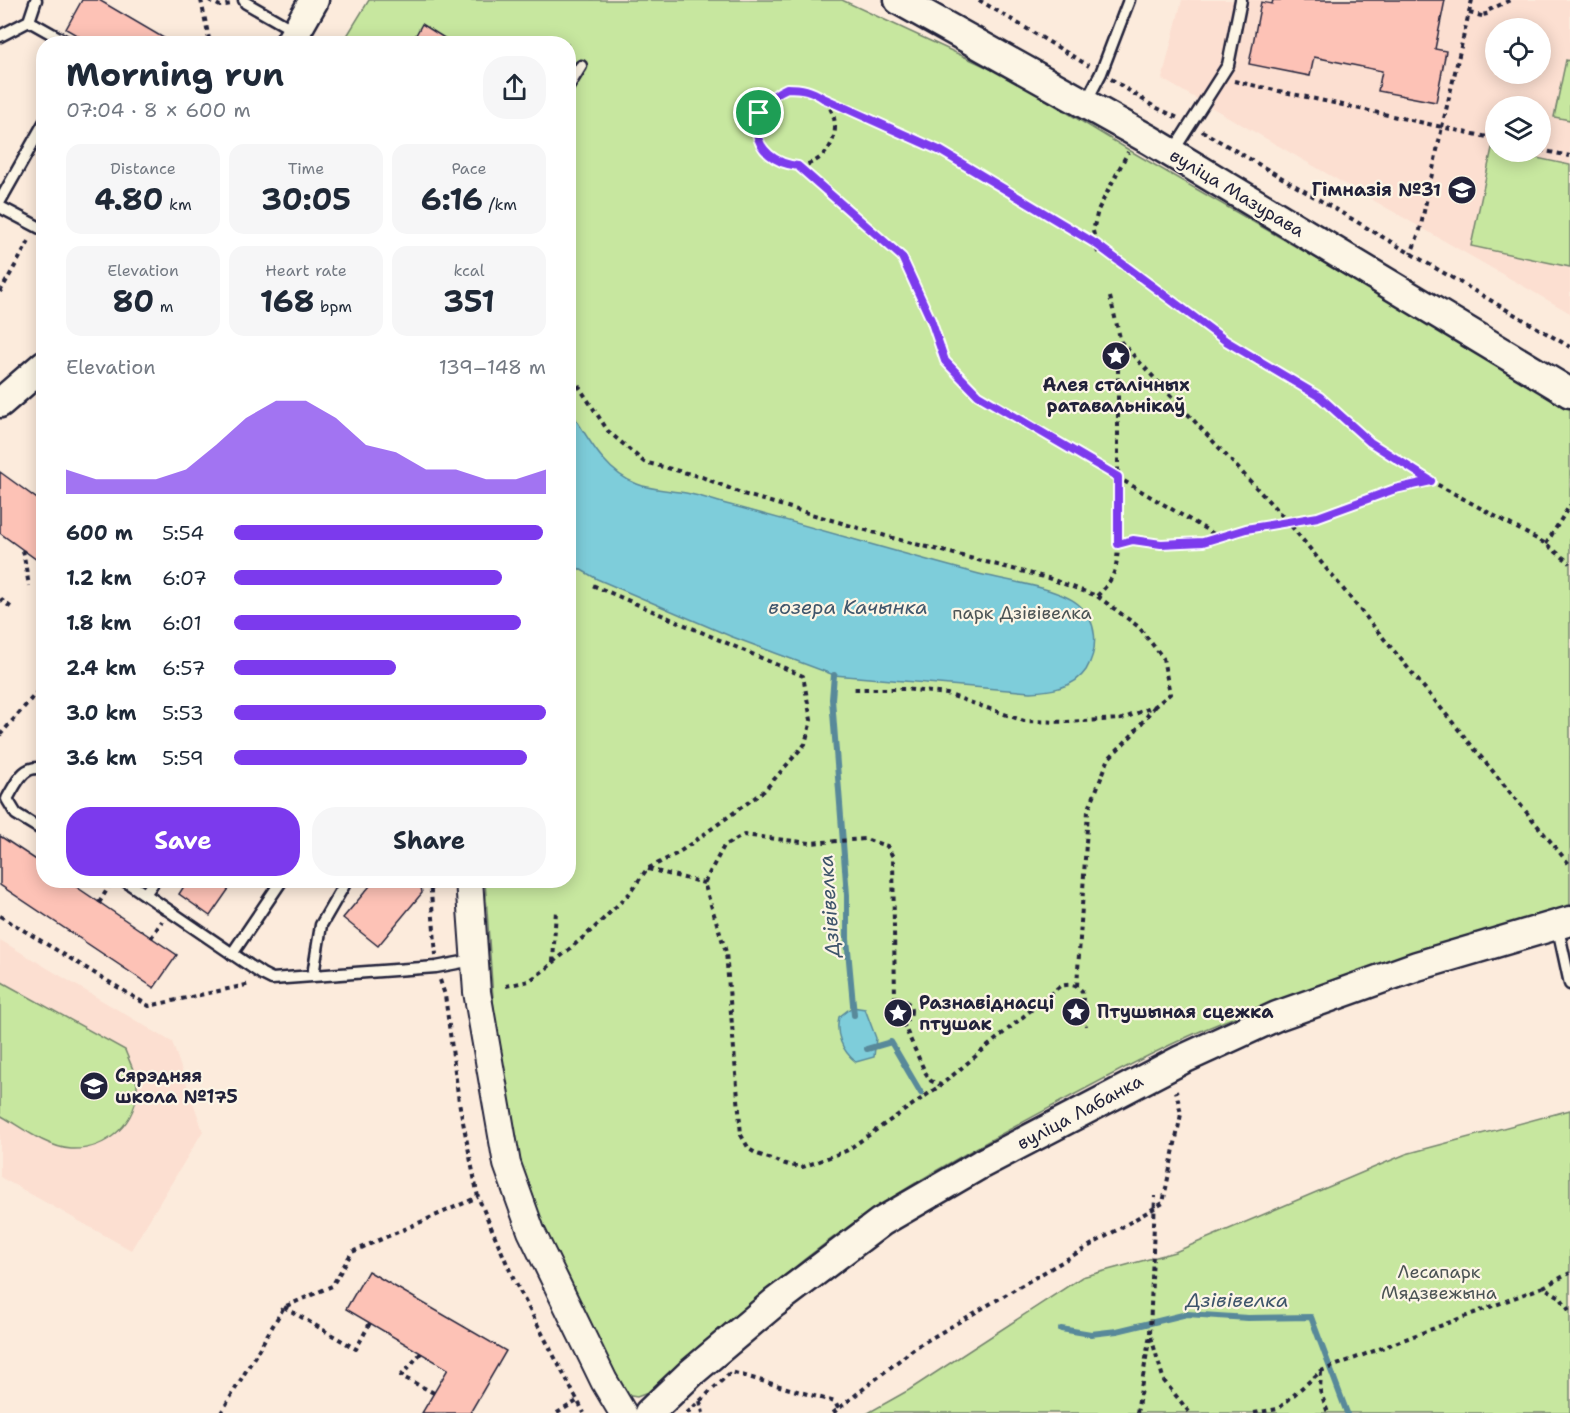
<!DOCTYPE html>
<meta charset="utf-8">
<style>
body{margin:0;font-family:"Shantell Sans",sans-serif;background:#f6f6f7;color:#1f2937;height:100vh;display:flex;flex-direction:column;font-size:22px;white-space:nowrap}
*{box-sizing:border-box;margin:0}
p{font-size:20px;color:#747a83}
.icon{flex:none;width:33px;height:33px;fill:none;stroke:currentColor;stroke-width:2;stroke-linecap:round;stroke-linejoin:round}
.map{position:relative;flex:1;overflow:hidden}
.panel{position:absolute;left:36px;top:36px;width:540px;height:852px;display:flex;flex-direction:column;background:#fff;border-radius:24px;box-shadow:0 3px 15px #0003}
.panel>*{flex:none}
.buttons{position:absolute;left:1485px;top:18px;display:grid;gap:12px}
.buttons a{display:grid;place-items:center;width:66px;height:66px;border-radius:50%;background:#fff;box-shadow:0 3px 15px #0003;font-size:30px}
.pin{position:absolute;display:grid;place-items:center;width:51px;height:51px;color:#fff;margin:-26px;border:3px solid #fff;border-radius:50%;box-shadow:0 2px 6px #0007}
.round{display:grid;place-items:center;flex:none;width:63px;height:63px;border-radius:24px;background:#f6f6f7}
.head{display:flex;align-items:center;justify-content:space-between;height:102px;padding:0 30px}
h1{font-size:33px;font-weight:700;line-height:45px}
.metrics{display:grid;grid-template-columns:repeat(3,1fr);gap:9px;height:102px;padding:6px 30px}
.metrics div{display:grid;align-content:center;border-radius:15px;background:#f6f6f7;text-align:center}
.metrics b{font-size:30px;font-weight:700}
.metrics small{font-size:16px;font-weight:400}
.metrics p{font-size:16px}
.chart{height:168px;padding:12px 30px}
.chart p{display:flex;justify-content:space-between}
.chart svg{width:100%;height:108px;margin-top:6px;fill:#7c3aed;opacity:.7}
.primary-button{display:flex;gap:12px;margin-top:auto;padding:12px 30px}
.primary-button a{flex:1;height:69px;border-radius:24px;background:#7c3aed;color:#fff;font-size:24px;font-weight:700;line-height:69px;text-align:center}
.primary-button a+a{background:#f6f6f7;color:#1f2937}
ul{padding:0 30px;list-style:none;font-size:20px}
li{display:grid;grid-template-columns:96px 72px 1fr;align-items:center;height:45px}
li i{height:15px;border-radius:8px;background:#7c3aed}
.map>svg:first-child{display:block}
.built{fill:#fcdfd1;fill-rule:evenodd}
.green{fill:#c7e79f;stroke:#74846d;stroke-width:1.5}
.water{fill:#7ecdda;stroke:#59899a;stroke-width:1.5}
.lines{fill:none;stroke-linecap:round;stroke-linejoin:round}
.stream{stroke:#59899a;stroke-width:6}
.building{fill:#fdc2b6;stroke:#22223b;stroke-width:1.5}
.service-casing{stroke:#22223b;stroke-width:15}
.tertiary-casing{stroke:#22223b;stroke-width:30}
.secondary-casing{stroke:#22223b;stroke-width:33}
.path{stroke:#22223b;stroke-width:4;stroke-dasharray:4.5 4.5;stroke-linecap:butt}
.service{stroke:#fcf5e5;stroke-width:10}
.tertiary{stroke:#fcf5e5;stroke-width:26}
.secondary{stroke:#fcf5e5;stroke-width:28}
.route-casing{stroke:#fff;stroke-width:12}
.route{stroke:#7c3aed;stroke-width:8}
.labels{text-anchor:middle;stroke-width:4.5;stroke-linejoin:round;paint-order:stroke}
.poi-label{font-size:18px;font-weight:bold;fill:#22223b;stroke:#fcf5e5;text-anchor:start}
.street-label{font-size:18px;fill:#22223b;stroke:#fcf5e5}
.park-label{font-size:18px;fill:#4b5354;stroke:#fcf5e5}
.water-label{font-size:20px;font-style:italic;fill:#3e556b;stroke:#fcf5e5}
</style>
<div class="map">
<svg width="1570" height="1413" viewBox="0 0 1570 1413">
<rect width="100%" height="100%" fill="#fcebdc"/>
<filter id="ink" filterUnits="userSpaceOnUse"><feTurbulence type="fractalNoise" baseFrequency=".0167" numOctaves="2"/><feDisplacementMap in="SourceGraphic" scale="12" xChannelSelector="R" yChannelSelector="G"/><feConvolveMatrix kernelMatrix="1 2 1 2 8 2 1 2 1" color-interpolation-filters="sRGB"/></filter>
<g filter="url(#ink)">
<g class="built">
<path d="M1182,0H1570V313L1162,79ZM1496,28H1540V74H1496ZM1496,106H1540V152H1496Z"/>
<polygon points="0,940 172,1042 203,1131 131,1250 0,1177"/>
</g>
<g class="green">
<path d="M369,0H842L1008,77L1134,153L1545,391L1570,407V906C1452,941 1334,976 1220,1023C1167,1044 1115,1073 1064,1100C1001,1134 937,1168 877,1207C795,1261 725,1326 653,1391L637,1397L625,1395L529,1196L507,1104L494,1013L485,881L568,880V44H342Z"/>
<polygon points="1566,60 1570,61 1570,120 1554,117"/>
<polygon points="1492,148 1495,149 1496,152 1509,152 1570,165 1570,267 1471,246"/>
<path d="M0,981L125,1050C129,1061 136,1073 137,1085C139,1121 107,1151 71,1149C46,1147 21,1127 0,1115Z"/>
<polygon points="1570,1110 1570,1413 868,1413 909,1390 1082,1277 1175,1252 1406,1154"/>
</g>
<g class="water">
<path d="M569,408C587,436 604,472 637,484C652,490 670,490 686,493C701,496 715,501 730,505C813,527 895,552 979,574C1004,580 1059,588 1078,604C1098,621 1099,648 1086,670C1074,688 1050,691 1030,692L834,675L730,636L597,579L569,563Z"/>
<path d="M852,1007L865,1009L876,1038L874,1057L856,1062C842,1051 835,1034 839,1017Z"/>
</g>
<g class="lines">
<g class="stream">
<polyline points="834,675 832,699 847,895 847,939 854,1015"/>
<polyline points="867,1049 891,1042 921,1093"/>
<polyline points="1061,1329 1091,1334 1117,1331 1187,1314 1248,1318 1311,1317 1347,1413"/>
</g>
</g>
<g class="building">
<polygon points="82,0 99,0 174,44 92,44 66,29"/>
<polygon points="1273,0 1445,0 1435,49 1446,51 1436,102 1378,91 1382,71 1314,57 1310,76 1249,64 1261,2 1272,4"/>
<polygon points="422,24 454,44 411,44"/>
<polygon points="0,472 44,504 44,565 0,533"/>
<polygon points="0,836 44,865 44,880 66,880 177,955 154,988 0,885"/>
<polygon points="188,880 235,880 210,916 179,894"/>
<polygon points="375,880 420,880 422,893 378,946 343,918"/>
<polygon points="368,1271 506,1351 470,1413 422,1413 448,1369 346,1309"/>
</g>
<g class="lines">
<g class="service-casing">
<g id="service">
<polyline points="244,0 246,3 295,31"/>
<polyline points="29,21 70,44"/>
<polyline points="0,36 29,21 36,0"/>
<polyline points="568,87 581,66"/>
<polyline points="1086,102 1101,73 1129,0"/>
<polyline points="1172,153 1228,65 1241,0"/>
<polyline points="0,201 44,123"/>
<polyline points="0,207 44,230"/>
<path d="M44,769C23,763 16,784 7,799L16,814L44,831"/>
<polyline points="124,880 262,974 272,979 436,967 473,960"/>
<polyline points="145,894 155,880"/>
<polyline points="1557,924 1570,984"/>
<polyline points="232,954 282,880"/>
<polyline points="313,975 321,925 347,880"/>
</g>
</g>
<g class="tertiary-casing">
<polyline id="tertiary" points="469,880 477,992 507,1164 531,1231 604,1381 623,1413"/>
</g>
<g class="secondary-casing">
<g id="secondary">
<polyline points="899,0 1150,140 1570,393"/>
<polyline points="289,44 314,0"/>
<polyline points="0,403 44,365"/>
<polyline points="649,1413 691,1373 774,1303 881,1222 981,1164 1181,1060 1277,1016 1417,966 1570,921"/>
</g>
</g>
<g class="path">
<polyline points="201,0 210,44"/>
<polyline points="209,0 220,6 231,4"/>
<polyline points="979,0 1089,66"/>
<polyline points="1472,0 1442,127 1496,139"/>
<polyline points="1469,13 1486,17 1485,12 1510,0"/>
<polyline points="1111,79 1153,106 1180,119"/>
<polyline points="1234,81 1442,127 1420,230 1411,254"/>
<circle cx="796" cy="127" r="39"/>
<polyline points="823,98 941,151 1096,244 1226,341 1320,397 1370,442 1431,481 1546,544 1570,563"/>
<polyline points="1202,131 1570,347"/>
<polyline points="1540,150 1570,156"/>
<polyline points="798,166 902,257 931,320 945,361 978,395 1219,537"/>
<polyline points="1098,253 1093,231 1098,210 1128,152"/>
<polyline points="0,292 31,238"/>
<polyline points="1110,297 1121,342 1288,522 1569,864"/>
<polyline points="568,370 608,431 644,462 702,477 743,494 896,539 1048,578 1097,596 1139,627 1163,658 1170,694 1155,706 1122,719 1067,722 1024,721 947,694 905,689 852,689"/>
<polyline points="1118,544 1118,351 1121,342"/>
<polyline points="1546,544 1570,505"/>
<polyline points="23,550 29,586"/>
<path d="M1097,596C1115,578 1117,569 1118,544L1133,540L1161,544L1203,542L1246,529L1318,517L1395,489L1430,481"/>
<polyline points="0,599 12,608"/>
<polyline points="0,735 44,684"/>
<polyline points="648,869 704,883"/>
<polyline points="430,880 436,955"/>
<polyline points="99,903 111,883"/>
<polyline points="0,916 149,1006 251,984"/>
<polyline points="151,938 162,921"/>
<polyline points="553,962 556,910"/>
<polyline points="440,980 445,995 459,1102 478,1197 514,1280 584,1413"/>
<polyline points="506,986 529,981 547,968 593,929 629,894 647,869 678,853 764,791 805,744 811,720 803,676 590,584"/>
<polyline points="1077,986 1088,811 1109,758 1132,735 1155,706"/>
<circle cx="899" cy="1011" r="12"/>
<polyline points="895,1000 893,857 887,846 865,839 810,843 744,835 724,846 704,883 726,952 741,1135 749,1149 757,1154 788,1165 803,1167 846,1151 941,1085"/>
<path d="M903,1023L925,1072L931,1081L941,1085L1060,986C1070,984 1075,984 1082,991L1086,1026"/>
<polyline points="1543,1287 1570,1273"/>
<polyline points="284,1307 356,1349 370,1323"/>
<polyline points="1151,1337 1164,1381 1190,1413"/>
<polyline points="421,1353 401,1376 434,1393"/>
<polyline points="1321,1372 1320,1390 1328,1413"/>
<polyline points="700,1401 703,1413"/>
<polyline points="221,1413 284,1307 332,1286 352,1252 478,1197"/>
<polyline points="557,1413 577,1401"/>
<polyline points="687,1413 731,1372 835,1402 838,1408"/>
<polyline points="833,1413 916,1347 1163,1203 1181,1114 1176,1091"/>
<polyline points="1137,1413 1150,1334 1155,1196"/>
<polyline points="1254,1413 1278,1409 1321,1371 1543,1287 1560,1297 1570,1312"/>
</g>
<use href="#service" class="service"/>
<use href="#tertiary" class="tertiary"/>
<use href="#secondary" class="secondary"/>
</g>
</g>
<g class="lines" filter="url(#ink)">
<g class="route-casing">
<path id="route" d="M787,88C802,88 811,90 823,98L941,151L1096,244L1226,341L1320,397L1370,442L1431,481L1395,489L1318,517L1246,529L1203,542L1161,544L1133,540L1118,544V477L978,395L945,361L931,320L902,257L798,166C749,161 741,108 787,88Z"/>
</g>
<use href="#route" class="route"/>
</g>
<defs>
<g id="school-disc" transform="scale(1.5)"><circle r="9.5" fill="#22223b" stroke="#fcf5e5"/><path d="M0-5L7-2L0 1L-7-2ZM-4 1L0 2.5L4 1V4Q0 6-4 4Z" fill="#fff"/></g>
<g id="sight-disc" transform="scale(1.5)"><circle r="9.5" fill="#22223b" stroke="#fcf5e5"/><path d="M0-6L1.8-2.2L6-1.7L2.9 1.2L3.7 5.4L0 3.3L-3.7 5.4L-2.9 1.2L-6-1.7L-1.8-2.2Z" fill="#fff"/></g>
</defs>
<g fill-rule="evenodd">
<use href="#school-disc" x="1462" y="190"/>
<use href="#sight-disc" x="1116" y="356"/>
<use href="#sight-disc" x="1076" y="1012"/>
<use href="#sight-disc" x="898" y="1013"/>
<use href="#school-disc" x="94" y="1086"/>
</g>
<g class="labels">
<g class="poi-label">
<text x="1441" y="196" text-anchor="end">Гімназія №31</text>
<text x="1116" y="391" text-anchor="middle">Алея сталічных<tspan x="1116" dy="21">ратавальнікаў</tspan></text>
<text x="919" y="1009">Разнавіднасці<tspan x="919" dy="21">птушак</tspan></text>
<text x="1097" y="1018">Птушыная сцежка</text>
<text x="115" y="1082">Сярэдняя<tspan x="115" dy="21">школа №175</tspan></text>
</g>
<g class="street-label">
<text transform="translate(1237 193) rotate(31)" y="6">вуліца Мазурава</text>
<text transform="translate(1080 1112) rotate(-28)" y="6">вуліца Лабанка</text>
</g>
<g class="park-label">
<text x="1022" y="619">парк Дзівівелка</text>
<text x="1439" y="1278">Лесапарк<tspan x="1439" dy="21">Мядзвежына</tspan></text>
</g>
<g class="water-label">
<text x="848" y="614">возера Качынка</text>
<text transform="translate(829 906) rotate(-94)" y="7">Дзівівелка</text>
<text x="1237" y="1307">Дзівівелка</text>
</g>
</g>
</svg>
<div class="buttons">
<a><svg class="icon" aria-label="locate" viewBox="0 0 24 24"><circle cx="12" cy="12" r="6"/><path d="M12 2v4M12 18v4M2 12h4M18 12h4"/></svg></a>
<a><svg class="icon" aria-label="layers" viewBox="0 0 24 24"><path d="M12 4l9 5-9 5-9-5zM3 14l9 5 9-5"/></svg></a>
</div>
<div class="pin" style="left:759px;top:113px;background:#1e9e55"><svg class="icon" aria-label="arrive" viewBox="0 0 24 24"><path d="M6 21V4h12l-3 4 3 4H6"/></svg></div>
<section class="panel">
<div class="head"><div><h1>Morning run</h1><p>07:04 · 8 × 600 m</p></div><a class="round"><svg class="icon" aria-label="share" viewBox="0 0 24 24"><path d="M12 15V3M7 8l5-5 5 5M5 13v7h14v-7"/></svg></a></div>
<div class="metrics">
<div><p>Distance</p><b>4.80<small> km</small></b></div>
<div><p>Time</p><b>30:05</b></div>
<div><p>Pace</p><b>6:16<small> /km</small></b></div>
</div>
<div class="metrics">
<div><p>Elevation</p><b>80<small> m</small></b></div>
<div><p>Heart rate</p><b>168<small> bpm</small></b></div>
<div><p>kcal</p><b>351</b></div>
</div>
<div class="chart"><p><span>Elevation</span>139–148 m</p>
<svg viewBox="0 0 160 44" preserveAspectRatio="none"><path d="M0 44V34L10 38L20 38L30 38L40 34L50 24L60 13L70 6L80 6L90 13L100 24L110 27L120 34L130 34L140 38L150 38L160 34V44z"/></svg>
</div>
<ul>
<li><b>600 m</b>5:54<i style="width:99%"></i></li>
<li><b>1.2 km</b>6:07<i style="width:86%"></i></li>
<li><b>1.8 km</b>6:01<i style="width:92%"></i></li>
<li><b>2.4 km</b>6:57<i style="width:52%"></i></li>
<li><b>3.0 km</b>5:53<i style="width:100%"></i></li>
<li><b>3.6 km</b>5:59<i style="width:94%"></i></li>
</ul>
<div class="primary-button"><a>Save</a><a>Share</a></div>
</section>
</div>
